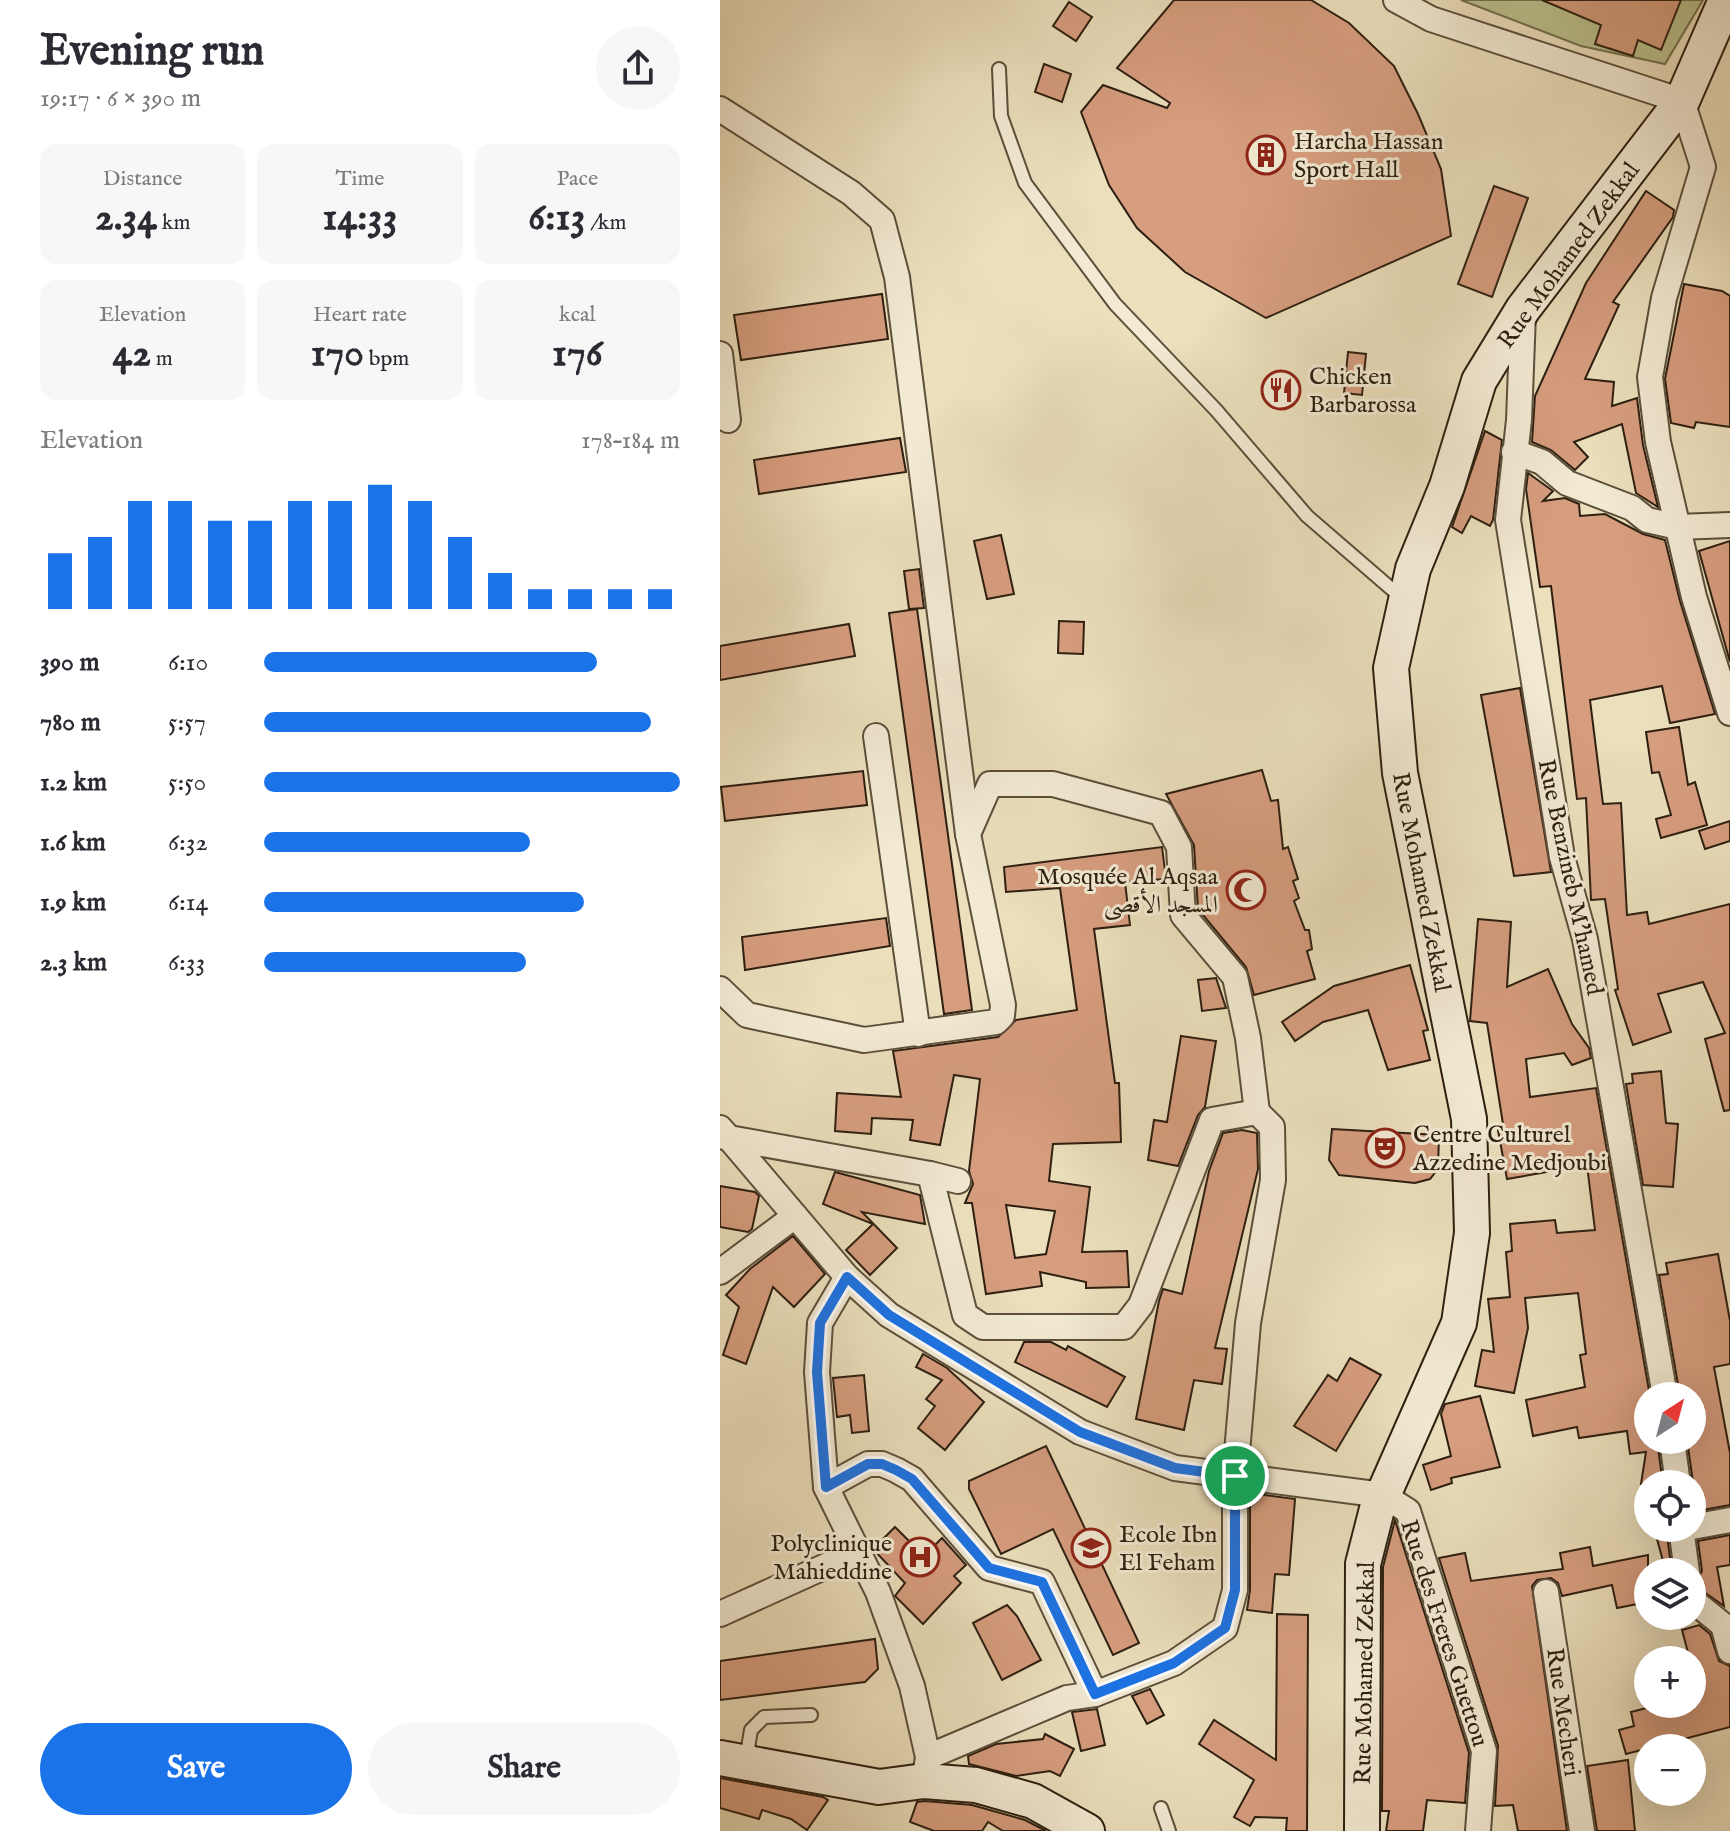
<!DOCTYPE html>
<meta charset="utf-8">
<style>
body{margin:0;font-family:"IM FELL English",Amiri,serif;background:#f7f7f7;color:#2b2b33;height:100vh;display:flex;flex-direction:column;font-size:30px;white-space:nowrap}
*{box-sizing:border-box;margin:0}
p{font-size:26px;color:#7c7c81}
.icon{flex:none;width:44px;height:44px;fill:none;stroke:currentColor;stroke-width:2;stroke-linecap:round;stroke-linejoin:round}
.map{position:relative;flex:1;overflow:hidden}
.side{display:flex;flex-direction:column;background:#fff;width:720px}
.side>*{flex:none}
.needle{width:52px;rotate:36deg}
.controls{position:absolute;left:914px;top:1382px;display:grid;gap:16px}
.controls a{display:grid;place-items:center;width:72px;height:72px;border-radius:50%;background:#fff;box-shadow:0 8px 32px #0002;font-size:40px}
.pin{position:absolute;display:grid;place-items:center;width:68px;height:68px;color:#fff;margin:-34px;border:4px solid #fff;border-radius:50%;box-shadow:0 2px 8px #0007}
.round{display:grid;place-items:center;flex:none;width:84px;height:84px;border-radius:42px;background:#f7f7f7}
.summary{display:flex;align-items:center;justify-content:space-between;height:136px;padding:0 40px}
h1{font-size:44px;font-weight:700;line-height:60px}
.stats{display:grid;grid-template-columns:repeat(3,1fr);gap:12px;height:136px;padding:8px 40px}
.stats div{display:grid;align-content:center;border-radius:16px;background:#f7f7f7;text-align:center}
.stats b{font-size:40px;font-weight:700}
.stats small{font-size:22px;font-weight:400}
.stats p{font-size:22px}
.chart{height:224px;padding:16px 40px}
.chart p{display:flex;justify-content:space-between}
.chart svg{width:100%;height:144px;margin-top:8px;stroke:#1a73e8;stroke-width:6}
.cta{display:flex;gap:16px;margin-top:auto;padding:16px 40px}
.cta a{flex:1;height:92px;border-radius:48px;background:#1a73e8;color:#fff;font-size:32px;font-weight:700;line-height:92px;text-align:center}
.cta a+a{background:#f7f7f7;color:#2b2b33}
ul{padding:0 40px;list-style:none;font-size:26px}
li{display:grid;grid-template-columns:128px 96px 1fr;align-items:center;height:60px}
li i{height:20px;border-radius:10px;background:#1a73e8}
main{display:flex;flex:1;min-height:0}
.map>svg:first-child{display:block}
.green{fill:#bac18e;stroke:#74704f;stroke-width:2}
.building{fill:#d69d7f;stroke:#2d1f10;stroke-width:2;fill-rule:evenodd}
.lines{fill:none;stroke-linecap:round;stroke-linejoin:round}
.lane-casing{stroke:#5c4f3b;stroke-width:16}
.street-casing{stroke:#5c4f3b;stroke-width:28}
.secondary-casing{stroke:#2d1f10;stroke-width:38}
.lane{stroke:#f2ead3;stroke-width:12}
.street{stroke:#f2ead3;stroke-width:24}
.secondary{stroke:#f2ead3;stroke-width:34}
.route-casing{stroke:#fff;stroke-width:16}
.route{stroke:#1a73e8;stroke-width:10}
.labels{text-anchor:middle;stroke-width:6;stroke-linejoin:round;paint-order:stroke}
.poi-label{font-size:24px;fill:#2d1f10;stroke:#f2ead3;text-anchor:start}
.street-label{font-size:24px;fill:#2d1f10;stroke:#f2ead3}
</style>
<main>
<section class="side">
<div class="summary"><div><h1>Evening run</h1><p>19:17 · 6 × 390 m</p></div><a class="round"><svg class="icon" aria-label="share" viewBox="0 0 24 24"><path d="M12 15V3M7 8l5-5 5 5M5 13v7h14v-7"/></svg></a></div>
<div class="stats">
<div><p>Distance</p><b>2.34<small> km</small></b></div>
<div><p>Time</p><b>14:33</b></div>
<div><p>Pace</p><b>6:13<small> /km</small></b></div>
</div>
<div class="stats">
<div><p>Elevation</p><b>42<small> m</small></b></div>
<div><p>Heart rate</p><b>170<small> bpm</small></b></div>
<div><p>kcal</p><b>176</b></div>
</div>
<div class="chart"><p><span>Elevation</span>178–184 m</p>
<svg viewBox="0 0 160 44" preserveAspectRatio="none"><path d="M5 44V27M15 44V22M25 44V11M35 44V11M45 44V17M55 44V17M65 44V11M75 44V11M85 44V6M95 44V11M105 44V22M115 44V33M125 44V38M135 44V38M145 44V38M155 44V38"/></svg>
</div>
<ul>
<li><b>390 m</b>6:10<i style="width:80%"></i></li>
<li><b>780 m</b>5:57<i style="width:93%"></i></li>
<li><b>1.2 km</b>5:50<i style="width:100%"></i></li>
<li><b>1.6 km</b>6:32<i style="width:64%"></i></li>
<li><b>1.9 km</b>6:14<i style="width:77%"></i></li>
<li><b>2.3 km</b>6:33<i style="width:63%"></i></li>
</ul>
<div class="cta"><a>Save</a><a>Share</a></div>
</section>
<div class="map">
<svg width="1010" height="1831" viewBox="0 0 1010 1831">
<rect width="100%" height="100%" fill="#ebdfbc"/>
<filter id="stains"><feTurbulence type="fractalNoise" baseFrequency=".0025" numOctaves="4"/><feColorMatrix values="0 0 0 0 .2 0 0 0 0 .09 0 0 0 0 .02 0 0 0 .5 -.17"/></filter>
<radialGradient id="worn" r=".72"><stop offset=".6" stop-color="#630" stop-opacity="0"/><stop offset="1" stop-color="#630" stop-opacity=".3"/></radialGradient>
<polygon class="green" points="741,0 983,0 945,64 861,46"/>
<g class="building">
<polygon points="454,0 591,0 629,23 674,66 698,114 721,169 731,236 546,318 465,272 417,228 389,185 361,112 383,85 447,108 450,103 397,68"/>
<polygon points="822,0 961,0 941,50 918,40 913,56 875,44 881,25"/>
<polygon points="349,2 372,17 356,41 333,26"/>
<polygon points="324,64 351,74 342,102 315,92"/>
<polygon points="774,186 808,198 772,297 738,284"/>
<polygon points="926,191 954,210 953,217 893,302 899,305 865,379 894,382 892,406 917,398 923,445 938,507 916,493 902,424 854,442 868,457 855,470 831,450 812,442 815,396 866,283"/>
<polygon points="964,284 1002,291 1010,296 1010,427 976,422 974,428 951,423 945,379"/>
<polygon points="162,294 168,339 21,360 14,315"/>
<polygon points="628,352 646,354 642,395 624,393"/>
<polygon points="765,431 782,440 773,520 770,526 751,516 742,533 732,527"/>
<polygon points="180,438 186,472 39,494 34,460"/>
<polygon points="808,473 833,491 823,501 845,498 859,504 860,516 885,514 923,534 945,540 960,601 995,714 950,723 942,686 870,700 883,804 901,803 907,915 927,912 929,924 1010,904 1010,1110 1004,1111 985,1039 1005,1033 983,982 938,994 951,1032 913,1045 895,990 898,989 885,899 871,900 866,798 857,799 831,586 820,587 806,489"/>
<polygon points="281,535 294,594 267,599 254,541"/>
<polygon points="1010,541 1010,662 979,551"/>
<polygon points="199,569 204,608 189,609 184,571"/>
<polygon points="197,609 252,1010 224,1014 169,613"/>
<polygon points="339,621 364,622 363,654 338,653"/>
<polygon points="129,624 135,656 0,680 0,646"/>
<polygon points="800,688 831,872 794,876 761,695"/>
<polygon points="959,727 968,785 975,782 987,825 941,838 936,819 951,815 939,772 932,773 926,732"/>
<polygon points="542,770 551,801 558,800 563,849 568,847 578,879 573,881 579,898 574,901 585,930 589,930 592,949 587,951 595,979 534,995 526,967 478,909 474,845 446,794"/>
<polygon points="143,771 147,805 5,821 1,787"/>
<polygon points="1010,821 1010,841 985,849 979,831"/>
<path d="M442,847L446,879L405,882L410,925L374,929L395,1083H399L401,1142L333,1144L329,1181L370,1187L362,1252L407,1251L409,1287L366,1288V1282L320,1272L322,1286L266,1294L252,1203H245L253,1184L249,1171L260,1079L234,1075L220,1145L190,1140L193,1120L152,1118L151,1134L115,1131L117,1093L181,1097L173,1051L278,1037L296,1020L357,1010L340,888L286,892L284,867ZM286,1205L335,1211L326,1254L295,1258Z"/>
<polygon points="166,918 170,946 25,970 22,937"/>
<polygon points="758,919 791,922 787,987 828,969 852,1024 869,1048 871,1058 852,1065 844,1053 806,1059 810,1097 876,1088 930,1396 928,1440 937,1440 943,1484 921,1484 926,1452 910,1454 907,1431 859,1438 857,1427 813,1436 806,1400 865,1387 860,1355 866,1354 858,1293 805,1298 808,1328 794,1393 755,1386 762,1350 774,1352 768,1299 790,1297 786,1252 792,1251 790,1224 835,1220 837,1233 875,1230 867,1165 787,1179 777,1125 783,1124 767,1023 750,1021"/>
<polygon points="690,965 708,1030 703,1031 710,1060 668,1070 648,1010 603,1022 575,1041 562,1022 614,986"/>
<polygon points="496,978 506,1008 482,1011 478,980"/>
<polygon points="461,1036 496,1041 485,1107 478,1115 458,1166 428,1160 434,1120 447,1122"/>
<polygon points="941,1071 946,1123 958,1124 953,1187 923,1185 906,1084 913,1083 912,1074"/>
<polygon points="612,1129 719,1135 718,1169 710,1179 695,1183 619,1175 609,1160"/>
<polygon points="522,1130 537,1133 538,1169 495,1348 507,1349 502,1384 474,1380 464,1430 416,1419 439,1301 443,1289 462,1294 489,1171 503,1133"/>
<polygon points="115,1172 200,1195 205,1224 142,1212 177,1248 150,1275 126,1250 153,1224 103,1204"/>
<polygon points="0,1186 35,1192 39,1196 32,1229 28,1232 0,1227"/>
<polygon points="73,1236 105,1274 74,1307 53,1287 26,1364 3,1355 19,1307 6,1295 30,1269"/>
<polygon points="998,1254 1010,1321 1010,1364 994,1367 1010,1453 1010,1505 972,1512 973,1482 967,1440 972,1440 972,1396 960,1396 939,1275 948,1274 946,1263"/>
<polygon points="304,1342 331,1342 346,1350 348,1346 405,1377 387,1407 295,1362"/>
<polygon points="203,1354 227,1368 264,1402 225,1450 198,1428 215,1406 206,1399 222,1380 196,1367"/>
<polygon points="630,1358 661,1375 616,1451 574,1426 608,1375 617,1381"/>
<polygon points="144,1375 149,1431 132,1433 130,1415 117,1417 113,1378"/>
<polygon points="760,1396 780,1467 731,1478 732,1483 711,1490 703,1465 731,1456 721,1414 725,1404"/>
<polygon points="326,1446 419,1643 393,1655 333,1529 281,1554 249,1489 249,1481"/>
<polygon points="530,1493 575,1499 569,1575 555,1574 552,1613 527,1610 530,1590"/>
<polygon points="675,1520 749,1753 745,1803 707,1800 703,1831 666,1831 669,1811 662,1811 663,1567"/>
<polygon points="175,1527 204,1556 222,1538 246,1565 234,1576 241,1583 203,1624 175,1596 185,1583 153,1549"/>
<polygon points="934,1528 946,1528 952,1572 946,1572"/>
<polygon points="1010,1535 1010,1565 997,1567 1004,1606 974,1585 982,1571 978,1541"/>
<polygon points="870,1547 873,1566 928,1555 928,1602 897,1608 892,1585 842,1596 838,1583 831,1578 817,1580 812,1586 847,1831 798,1831 793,1805 775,1806 778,1746 719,1558 745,1553 751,1581 843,1569 840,1553"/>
<polygon points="287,1605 297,1616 321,1660 282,1680 253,1623"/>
<polygon points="557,1614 588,1615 587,1831 566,1831 567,1818 535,1817 530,1826 514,1817 534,1780 479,1744 494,1720 556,1760"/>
<polygon points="979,1625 990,1634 999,1661 1010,1666 1010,1727 906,1754 899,1730 914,1726 911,1712 942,1704 972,1704 972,1696 979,1694 962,1630"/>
<polygon points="155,1639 158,1669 145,1682 0,1700 0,1661"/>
<polygon points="430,1689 444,1715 427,1724 412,1696"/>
<polygon points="377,1709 385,1745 361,1751 352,1712"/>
<polygon points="325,1734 354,1749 340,1776 330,1771 296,1776 249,1764 248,1756 276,1744 323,1739"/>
<polygon points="908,1760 915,1831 877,1831 867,1766"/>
<polygon points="0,1778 103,1797 108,1800 87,1830 71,1819 42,1810 39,1819 0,1808"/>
<polygon points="205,1801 252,1805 305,1820 326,1831 283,1831 268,1822 262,1831 214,1831 190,1822 197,1802"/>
</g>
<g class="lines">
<g class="lane-casing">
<g id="lane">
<polyline points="279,69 281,116 305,183 395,304 496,410 587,516 682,598"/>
<polyline points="37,1758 28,1748 31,1730 44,1717 91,1715"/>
<polyline points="441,1808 449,1831"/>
</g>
</g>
<g class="street-casing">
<g id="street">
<polyline points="676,0 711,19 962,101 983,167 944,298 930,377 938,442 974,597 1010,713"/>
<polyline points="0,109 131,193 162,220 177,277 248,834"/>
<polyline points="803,314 799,420 788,520 842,857 865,939 945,1396"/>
<polyline points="0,354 8,420"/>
<polyline points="794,452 822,462 847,483 912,508 927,520 958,527 1010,525"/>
<polyline points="156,736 198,1034"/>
<polyline points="0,989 27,1015 144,1040 276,1022 282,1016 283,1005 248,834 270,784 333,784 441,813 459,847 463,915 515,977 528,1038 537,1112"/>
<polyline points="0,1128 9,1138 210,1174 245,1315 263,1327 404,1327 421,1305 492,1120 537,1112 552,1127 553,1180 528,1323 515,1476 515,1590 505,1628 454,1663 375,1694 347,1698 208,1757"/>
<polyline points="4,1137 9,1138 127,1277 169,1315 360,1432 455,1468 663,1495 688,1511 764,1751 758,1831"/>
<polyline points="210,1174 238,1181"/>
<polyline points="0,1272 75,1216"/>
<polyline points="127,1277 100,1323 97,1372 106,1487 158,1592 192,1686 208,1757 206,1770"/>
<polyline points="952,1440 958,1484"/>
<polyline points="106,1487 148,1464 162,1464 176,1470 192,1479 269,1568 322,1582 375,1694"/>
<polyline points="972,1527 1010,1520"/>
<polyline points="961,1528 967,1572"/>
<polyline points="826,1592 862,1831"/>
<polyline points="972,1600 1003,1625 1010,1651"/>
<polyline points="0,1614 137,1552"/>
</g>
</g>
<g class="secondary-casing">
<g id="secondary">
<polyline points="0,1758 159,1787 204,1781 256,1785 313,1801 367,1831"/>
<polyline points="642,1831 643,1564 657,1509 739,1323 752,1233 749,1119 680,773 671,668 693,569 727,486 759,381 803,309 962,101 1006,0"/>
</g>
</g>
<use href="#lane" class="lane"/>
<use href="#street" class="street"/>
<use href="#secondary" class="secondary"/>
</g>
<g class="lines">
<g class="route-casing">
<polygon id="route" points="127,1277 169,1315 360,1432 455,1468 515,1476 515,1590 505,1628 454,1663 375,1694 322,1582 269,1568 192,1479 176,1470 162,1464 148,1464 106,1487 97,1372 100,1323"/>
</g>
<use href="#route" class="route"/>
</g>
<defs>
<g id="building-ring" transform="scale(2)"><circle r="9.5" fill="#f2ead3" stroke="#8f2418" stroke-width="1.5"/><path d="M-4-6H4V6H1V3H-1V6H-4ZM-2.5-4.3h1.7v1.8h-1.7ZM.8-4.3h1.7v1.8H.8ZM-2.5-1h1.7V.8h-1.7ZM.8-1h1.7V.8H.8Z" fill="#8f2418"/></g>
<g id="restaurant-ring" transform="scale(2)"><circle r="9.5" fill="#f2ead3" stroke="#8f2418" stroke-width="1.5"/><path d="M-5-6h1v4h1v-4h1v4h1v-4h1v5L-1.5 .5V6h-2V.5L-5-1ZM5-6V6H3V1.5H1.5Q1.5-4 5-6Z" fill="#8f2418"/></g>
<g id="mosque-ring" transform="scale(2)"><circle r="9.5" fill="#f2ead3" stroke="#8f2418" stroke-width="1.5"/><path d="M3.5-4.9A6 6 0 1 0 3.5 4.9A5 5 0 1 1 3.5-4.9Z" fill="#8f2418"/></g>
<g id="theatre-ring" transform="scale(2)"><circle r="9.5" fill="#f2ead3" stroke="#8f2418" stroke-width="1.5"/><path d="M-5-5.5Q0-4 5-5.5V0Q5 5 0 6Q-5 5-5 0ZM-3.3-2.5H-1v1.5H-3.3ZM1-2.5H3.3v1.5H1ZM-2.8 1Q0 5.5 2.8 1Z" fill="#8f2418"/></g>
<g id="school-ring" transform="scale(2)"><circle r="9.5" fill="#f2ead3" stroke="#8f2418" stroke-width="1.5"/><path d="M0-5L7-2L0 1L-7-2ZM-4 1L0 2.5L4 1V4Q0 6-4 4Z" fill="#8f2418"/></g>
<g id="hospital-ring" transform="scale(2)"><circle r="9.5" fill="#f2ead3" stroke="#8f2418" stroke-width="1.5"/><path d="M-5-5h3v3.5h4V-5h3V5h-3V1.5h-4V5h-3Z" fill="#8f2418"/></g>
</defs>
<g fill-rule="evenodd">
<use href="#building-ring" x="546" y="155"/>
<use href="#restaurant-ring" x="561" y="390"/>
<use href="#mosque-ring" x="526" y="890"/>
<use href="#theatre-ring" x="665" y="1148"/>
<use href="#school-ring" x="371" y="1548"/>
<use href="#hospital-ring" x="200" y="1557"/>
</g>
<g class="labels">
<g class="poi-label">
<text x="574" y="149">Harcha Hassan<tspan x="574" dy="28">Sport Hall</tspan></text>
<text x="589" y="384">Chicken<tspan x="589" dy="28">Barbarossa</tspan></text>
<text x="498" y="884" text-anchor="end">Mosquée Al Aqsaa<tspan x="498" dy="28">المسجد الأقصى</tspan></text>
<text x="693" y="1142">Centre Culturel<tspan x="693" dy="28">Azzedine Medjoubi</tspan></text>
<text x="399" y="1542">Ecole Ibn<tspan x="399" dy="28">El Feham</tspan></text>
<text x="172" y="1551" text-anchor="end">Polyclinique<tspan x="172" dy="28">Mahieddine</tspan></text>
</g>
<g class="street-label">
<text transform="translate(848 255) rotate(-54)" y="8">Rue Mohamed Zekkal</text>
<text transform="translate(851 877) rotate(78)" y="8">Rue Benzineb M'hamed</text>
<text transform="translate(702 882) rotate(79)" y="8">Rue Mohamed Zekkal</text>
<text transform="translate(725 1633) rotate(72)" y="8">Rue des Freres Guettou</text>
<text transform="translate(644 1673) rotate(-89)" y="8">Rue Mohamed Zekkal</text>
<text transform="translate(844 1712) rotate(82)" y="8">Rue Mecheri</text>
</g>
</g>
<rect width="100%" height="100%" filter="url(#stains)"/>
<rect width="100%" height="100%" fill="url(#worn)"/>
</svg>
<div class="controls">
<a><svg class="needle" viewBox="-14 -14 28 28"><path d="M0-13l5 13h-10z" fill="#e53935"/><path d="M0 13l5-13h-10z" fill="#7c7c81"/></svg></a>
<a><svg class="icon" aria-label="locate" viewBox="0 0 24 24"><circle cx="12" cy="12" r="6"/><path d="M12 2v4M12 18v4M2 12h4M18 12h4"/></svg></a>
<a><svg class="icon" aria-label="layers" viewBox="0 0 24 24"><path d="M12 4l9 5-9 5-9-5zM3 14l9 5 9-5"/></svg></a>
<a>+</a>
<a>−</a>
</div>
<div class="pin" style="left:515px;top:1476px;background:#1e9e55"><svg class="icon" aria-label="arrive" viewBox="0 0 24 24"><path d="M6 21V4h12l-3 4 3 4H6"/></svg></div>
</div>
</main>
